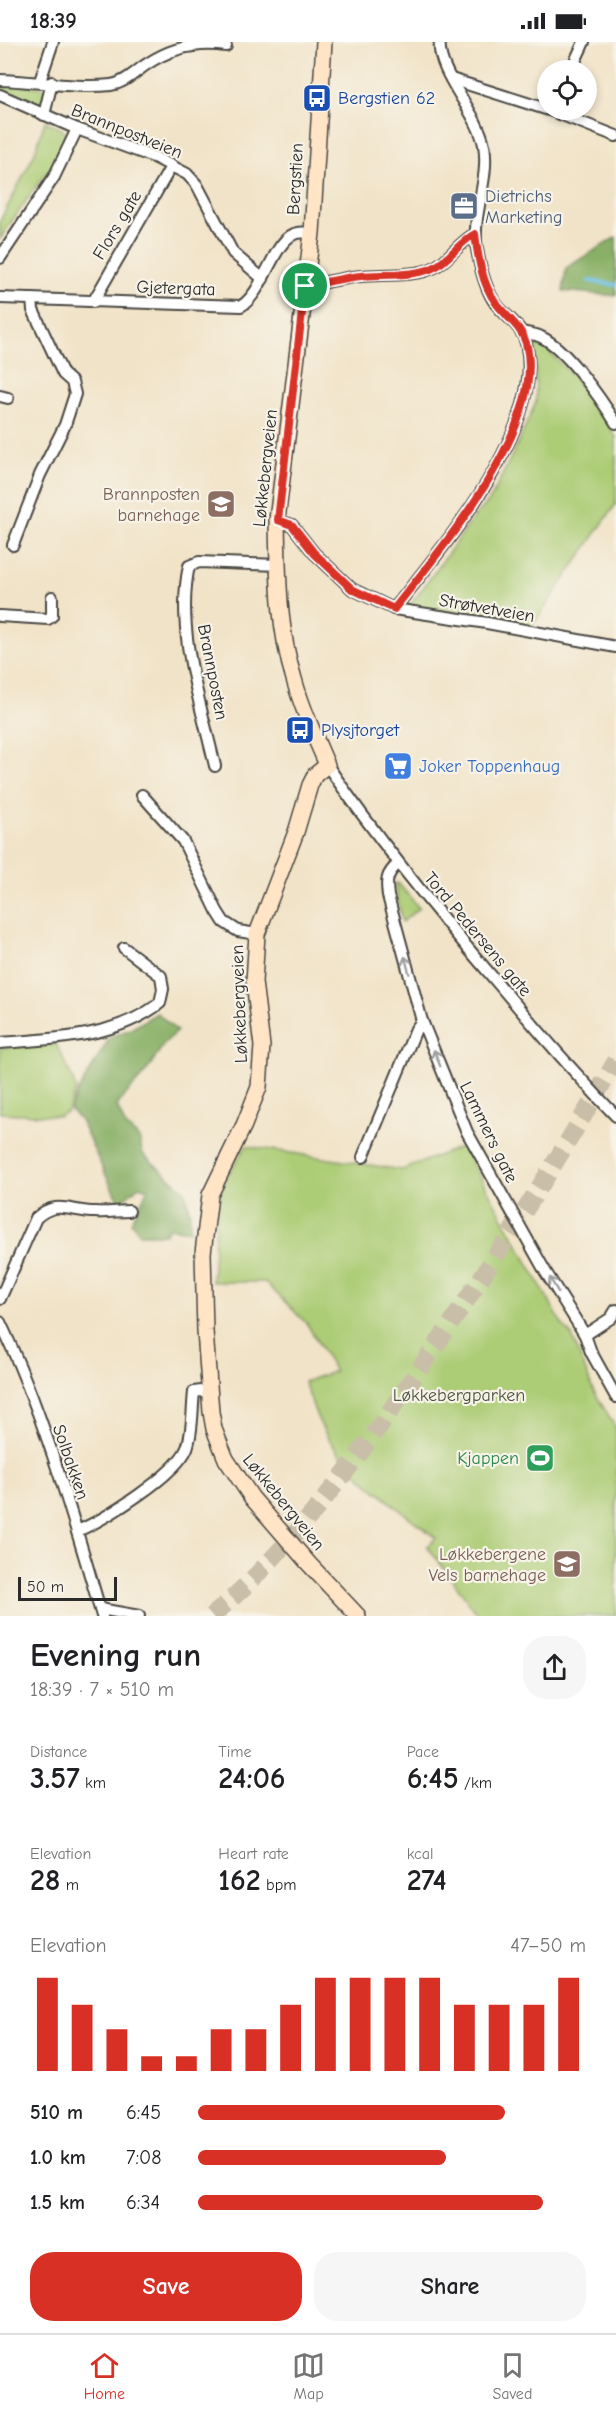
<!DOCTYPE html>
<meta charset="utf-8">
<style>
body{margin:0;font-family:"Comic Neue",sans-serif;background:#f6f6f6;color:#202124;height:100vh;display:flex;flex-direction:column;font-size:22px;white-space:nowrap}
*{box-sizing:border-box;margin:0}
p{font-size:20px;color:#757577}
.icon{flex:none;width:33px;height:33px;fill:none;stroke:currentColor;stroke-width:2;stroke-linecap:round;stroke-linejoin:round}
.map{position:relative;height:1574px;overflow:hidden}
.panel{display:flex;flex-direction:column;background:#fff;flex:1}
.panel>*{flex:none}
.buttons{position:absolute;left:537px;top:18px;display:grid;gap:12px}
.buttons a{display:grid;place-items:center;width:60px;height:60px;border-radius:50%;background:#fff;box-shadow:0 3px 9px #0003;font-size:30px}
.scale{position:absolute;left:18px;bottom:15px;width:99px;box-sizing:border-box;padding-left:6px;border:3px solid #2b2b2b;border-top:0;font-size:16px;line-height:21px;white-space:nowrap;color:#2b2b2b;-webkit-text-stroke:4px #f7f3e8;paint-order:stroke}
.pin{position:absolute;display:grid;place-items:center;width:51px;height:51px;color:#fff;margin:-26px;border:3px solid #fff;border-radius:50%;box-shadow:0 2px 6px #0007}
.round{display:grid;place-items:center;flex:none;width:63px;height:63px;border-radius:24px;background:#f6f6f6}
.overview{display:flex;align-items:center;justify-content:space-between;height:102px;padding:0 30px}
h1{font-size:33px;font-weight:600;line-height:45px}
.figures{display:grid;grid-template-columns:repeat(3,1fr);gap:9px;height:102px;padding:6px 30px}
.figures div{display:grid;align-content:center}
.figures b{font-size:30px;font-weight:600}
.figures small{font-size:16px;font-weight:400}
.figures p{font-size:16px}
.chart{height:168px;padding:12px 30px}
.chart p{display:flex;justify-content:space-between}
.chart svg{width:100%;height:108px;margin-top:6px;stroke:#d93025;stroke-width:6}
.action{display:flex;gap:12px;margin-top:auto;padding:12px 30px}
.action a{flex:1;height:69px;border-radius:24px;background:#d93025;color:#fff;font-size:24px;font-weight:600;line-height:69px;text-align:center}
.action a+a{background:#f6f6f6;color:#202124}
ul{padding:0 30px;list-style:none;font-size:20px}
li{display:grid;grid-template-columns:96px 72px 1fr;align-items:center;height:45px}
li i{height:15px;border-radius:8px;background:#d93025}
.status{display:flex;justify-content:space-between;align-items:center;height:42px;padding:0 30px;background:#fff;direction:ltr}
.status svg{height:16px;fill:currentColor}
.tab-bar{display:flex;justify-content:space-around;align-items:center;height:84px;border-top:2px solid #e0e0e0;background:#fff;font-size:16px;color:#757577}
.tab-bar a{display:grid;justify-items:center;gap:3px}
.tab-bar .active{color:#d93025}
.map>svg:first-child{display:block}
.green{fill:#accc74;stroke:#6c7c50;stroke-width:1.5}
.forest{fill:#89b066;stroke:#5a6e48;stroke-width:1.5}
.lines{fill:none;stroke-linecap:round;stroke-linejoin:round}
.stream{stroke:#6cc2e9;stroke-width:4}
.primary-tunnel{stroke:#c9bea8;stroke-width:18;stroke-dasharray:18 9;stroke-linecap:butt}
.street-casing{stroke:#494742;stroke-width:14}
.secondary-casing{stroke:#494742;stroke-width:18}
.street{stroke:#fff;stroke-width:10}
.secondary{stroke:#ffe4c6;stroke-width:15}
.oneway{stroke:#a0a0a0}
.route-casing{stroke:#fff;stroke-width:12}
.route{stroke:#d93025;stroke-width:8}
.labels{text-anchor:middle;stroke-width:4.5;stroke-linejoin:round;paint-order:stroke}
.transit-label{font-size:18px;fill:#164399;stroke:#f7f3e8;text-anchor:start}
.street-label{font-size:18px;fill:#2b2b2b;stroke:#f7f3e8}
.service-label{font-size:18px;fill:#4e5e75;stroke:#f7f3e8;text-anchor:start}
.education-label{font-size:18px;fill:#785e54;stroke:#f7f3e8;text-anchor:end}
.shop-label{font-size:18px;fill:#366cbe;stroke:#f7f3e8;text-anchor:start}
.park-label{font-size:18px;fill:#4b533d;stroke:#f7f3e8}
.leisure-label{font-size:18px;fill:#27864d;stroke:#f7f3e8;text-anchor:end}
</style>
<div class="status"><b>18:39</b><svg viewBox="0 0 49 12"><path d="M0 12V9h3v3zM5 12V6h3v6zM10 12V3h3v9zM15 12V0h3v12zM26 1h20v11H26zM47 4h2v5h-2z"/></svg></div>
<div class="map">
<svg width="616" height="1574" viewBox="0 0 616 1574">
<rect width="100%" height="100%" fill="#f7f3e8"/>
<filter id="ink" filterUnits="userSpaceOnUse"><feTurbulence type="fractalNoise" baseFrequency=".0167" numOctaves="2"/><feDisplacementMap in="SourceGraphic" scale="12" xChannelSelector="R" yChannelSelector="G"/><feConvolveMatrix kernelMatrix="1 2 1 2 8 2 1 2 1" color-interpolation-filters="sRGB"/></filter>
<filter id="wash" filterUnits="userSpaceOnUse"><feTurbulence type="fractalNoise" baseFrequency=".008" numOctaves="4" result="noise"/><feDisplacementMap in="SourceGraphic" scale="24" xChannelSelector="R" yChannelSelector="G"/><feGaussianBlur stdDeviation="1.35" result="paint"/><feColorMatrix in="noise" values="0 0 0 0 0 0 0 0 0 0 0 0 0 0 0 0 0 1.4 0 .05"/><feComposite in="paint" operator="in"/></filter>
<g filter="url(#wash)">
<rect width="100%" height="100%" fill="#f1e3c7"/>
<g class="green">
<polygon points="0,42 34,44 45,48 42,63 37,65 0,50"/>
<polygon points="45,79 63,88 69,96 62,112 34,147 0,197 0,179 34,113"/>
<polygon points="535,301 545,305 586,349 616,395 616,462 531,586 409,565 476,473 490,458 519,399 536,360"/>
<polygon points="398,841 419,866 402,880 395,842"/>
<polygon points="56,1002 71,1033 76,1047 68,1069 59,1074 0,1071 0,1006"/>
<path d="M246,1104L402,1128L463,1104L562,1282L572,1294L593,1348L616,1386V1574H479L427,1504L436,1496C397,1465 343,1429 321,1383C314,1370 310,1354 304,1340L335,1329L307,1282L265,1240H212L216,1175L225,1137Z"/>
</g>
<g class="forest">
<polygon points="616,195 616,254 563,249 566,226"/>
<path d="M157,971L177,989C160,1004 160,1010 148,1027C139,1040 126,1050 117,1064L125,1083L139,1096L143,1112L185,1149L190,1171V1189L169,1186L165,1192H140L131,1180L148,1147L139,1144L119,1161L81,1080L70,1067L78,1049L110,995L131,987Z"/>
</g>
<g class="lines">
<polyline class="stream" points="589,239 616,243"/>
</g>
</g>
<g filter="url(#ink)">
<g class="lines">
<path class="primary-tunnel" d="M212,1574C293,1505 356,1419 416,1332C487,1231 553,1126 616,1019"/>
<g class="street-casing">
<g id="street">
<polyline points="571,28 584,0"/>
<polyline points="451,37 552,69 616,94"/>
<path d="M0,38C33,39 80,47 111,43C125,41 136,29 147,22C171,6 198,0 226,4"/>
<polyline points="40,39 53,0"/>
<polyline points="0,53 77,87 156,116 187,132 197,143 233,211 263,237"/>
<polyline points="44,73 52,40"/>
<polyline points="0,216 54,135 77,87"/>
<path d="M305,244C324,241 342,236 361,234C382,232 417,235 435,225C451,216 459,200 475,192"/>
<path d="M0,256L241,264C265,250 274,194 298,191C302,190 307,191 312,191"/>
<polyline points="93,260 172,123"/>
<path d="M522,290C528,292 536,292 541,295C566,306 601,357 616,381"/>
<polyline points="0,354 8,356"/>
<polyline points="277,478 292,483 314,511 352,547 394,567 487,581 616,605"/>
<polyline points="13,503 40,433 65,383 75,352 72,340 63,332 33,268 32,257"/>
<path d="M394,567C442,506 547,384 526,301C522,284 507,276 496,262C485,247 480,225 477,207C471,173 490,138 484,103C478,71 436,29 440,0"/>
<polyline points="0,574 48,577 52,574 52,555"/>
<path d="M327,723C380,801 439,873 501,945C538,989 575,1032 616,1074"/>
<path d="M215,724C201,662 175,588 189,524L199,520L278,523"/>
<polyline points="142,753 183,799 217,869 224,880 238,889 257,892"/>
<path d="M398,822C386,832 386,839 388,854L422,979L467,1090L545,1229L585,1293L591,1310L616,1355"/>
<path d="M0,1001C55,997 115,996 160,961L163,947L161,934L124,906"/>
<polyline points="363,1115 416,987 422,979"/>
<path d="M0,1257L36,1176C57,1157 70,1170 95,1170C106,1171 118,1169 129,1169"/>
<path d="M0,1280C44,1372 73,1476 102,1574"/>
<polyline points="585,1293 611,1276 616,1268"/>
<path d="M77,1489C104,1478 176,1433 187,1406C193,1390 192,1367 194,1350L208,1348"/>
<polyline points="100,1567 139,1574"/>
</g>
</g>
<g class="secondary-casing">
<path id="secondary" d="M324,0L312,191L277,478C278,531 278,586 294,637C302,667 315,695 327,723L315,733L310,743L296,790L257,892L254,940L262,1004L259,1045L244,1083L210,1153L203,1211L205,1289L211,1370L214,1387L226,1417L252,1456L309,1522L358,1574"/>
</g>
<use href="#street" class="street"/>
<use href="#secondary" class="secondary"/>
</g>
<defs><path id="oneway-shaft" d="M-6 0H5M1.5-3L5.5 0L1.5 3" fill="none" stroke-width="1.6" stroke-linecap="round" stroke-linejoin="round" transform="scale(1.5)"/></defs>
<g class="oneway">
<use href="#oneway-shaft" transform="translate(407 923) rotate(-105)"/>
<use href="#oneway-shaft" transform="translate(437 1016) rotate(-112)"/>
<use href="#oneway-shaft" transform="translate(554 1243) rotate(-120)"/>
</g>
</g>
<g class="lines" filter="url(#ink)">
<g class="route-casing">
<path id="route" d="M475,192C478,215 482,242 496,261C506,275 521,284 526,301C548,382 441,507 394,567L352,547L314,511L292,483L278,478L305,244C324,241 342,236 361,234C383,232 416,235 435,225C451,216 459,200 475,192Z"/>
</g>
<use href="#route" class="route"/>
</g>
<defs>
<g id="bus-square" transform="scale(1.5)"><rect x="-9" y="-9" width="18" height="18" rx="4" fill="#1a4fb4" stroke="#f7f3e8"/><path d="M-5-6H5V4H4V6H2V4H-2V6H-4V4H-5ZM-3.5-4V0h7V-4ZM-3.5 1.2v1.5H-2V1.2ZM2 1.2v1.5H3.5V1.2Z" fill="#fff"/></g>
<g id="office-square" transform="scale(1.5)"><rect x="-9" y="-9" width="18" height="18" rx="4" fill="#5c6f8a" stroke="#f7f3e8"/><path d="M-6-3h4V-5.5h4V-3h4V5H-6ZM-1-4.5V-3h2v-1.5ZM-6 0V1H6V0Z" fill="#fff"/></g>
<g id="school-square" transform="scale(1.5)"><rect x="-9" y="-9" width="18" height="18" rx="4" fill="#8d6e63" stroke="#f7f3e8"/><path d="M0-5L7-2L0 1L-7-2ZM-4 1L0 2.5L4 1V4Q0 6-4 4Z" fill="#fff"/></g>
<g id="supermarket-square" transform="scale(1.5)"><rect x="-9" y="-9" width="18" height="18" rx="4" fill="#3f7fe0" stroke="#f7f3e8"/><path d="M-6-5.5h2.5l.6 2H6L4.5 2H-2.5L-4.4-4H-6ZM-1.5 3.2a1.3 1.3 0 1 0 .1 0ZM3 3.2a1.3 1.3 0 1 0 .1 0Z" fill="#fff"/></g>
<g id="stadium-square" transform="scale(1.5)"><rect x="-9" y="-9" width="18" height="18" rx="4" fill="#2e9e5b" stroke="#f7f3e8"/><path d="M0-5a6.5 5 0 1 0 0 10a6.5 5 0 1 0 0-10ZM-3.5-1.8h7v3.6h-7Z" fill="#fff"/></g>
</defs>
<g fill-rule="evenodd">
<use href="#bus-square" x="317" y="56"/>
<use href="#office-square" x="464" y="164"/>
<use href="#school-square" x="221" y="462"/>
<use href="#bus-square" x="300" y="688"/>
<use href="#supermarket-square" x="398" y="724"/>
<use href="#stadium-square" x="540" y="1416"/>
<use href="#school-square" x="567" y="1522"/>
</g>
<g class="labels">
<g class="transit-label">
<text x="338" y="62">Bergstien 62</text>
<text x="321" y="694">Plysjtorget</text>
</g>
<g class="street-label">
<text transform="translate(127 89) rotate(22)" y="6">Brannpostveien</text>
<text transform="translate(295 137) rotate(-87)" y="6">Bergstien</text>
<text transform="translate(117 183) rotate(-59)" y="6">Flors gate</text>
<text transform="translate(176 246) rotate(2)" y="6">Gjetergata</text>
<text transform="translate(265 426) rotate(-84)" y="6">Løkkebergveien</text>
<text transform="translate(487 566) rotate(10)" y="6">Strøtvetveien</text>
<text transform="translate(213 630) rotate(79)" y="6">Brannposten</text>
<text transform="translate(478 892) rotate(50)" y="6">Tord Pedersens gate</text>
<text transform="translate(239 962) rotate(-92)" y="6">Løkkebergveien</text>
<text transform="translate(489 1090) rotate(64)" y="6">Lammers gate</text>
<text transform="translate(71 1420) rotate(71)" y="6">Solbakken</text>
<text transform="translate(284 1460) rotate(51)" y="6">Løkkebergveien</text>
</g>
<g class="service-label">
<text x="485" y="160">Dietrichs<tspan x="485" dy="21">Marketing</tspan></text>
</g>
<g class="education-label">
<text x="200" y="458">Brannposten<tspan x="200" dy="21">barnehage</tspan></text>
<text x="546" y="1518">Løkkebergene<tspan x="546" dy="21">Vels barnehage</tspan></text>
</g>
<g class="shop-label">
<text x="419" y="730">Joker Toppenhaug</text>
</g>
<g class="park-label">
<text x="459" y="1359">Løkkebergparken</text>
</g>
<g class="leisure-label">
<text x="519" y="1422">Kjappen</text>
</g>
</g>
</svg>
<div class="buttons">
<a><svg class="icon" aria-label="locate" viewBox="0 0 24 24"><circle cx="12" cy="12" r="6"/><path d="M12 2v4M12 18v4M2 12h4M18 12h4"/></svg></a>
</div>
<div class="scale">50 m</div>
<div class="pin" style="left:305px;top:244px;background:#1e9e55"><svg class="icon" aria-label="arrive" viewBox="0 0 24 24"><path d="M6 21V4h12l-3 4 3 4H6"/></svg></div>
</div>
<section class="panel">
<div class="overview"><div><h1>Evening run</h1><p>18:39 · 7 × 510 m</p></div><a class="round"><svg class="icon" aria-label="share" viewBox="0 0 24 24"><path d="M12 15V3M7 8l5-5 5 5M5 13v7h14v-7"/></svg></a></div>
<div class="figures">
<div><p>Distance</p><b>3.57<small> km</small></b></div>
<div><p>Time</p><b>24:06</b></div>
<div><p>Pace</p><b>6:45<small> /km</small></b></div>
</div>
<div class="figures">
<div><p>Elevation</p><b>28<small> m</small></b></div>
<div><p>Heart rate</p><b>162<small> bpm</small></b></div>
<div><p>kcal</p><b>274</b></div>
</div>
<div class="chart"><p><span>Elevation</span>47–50 m</p>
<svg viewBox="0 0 160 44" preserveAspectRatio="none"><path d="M5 44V6M15 44V17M25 44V27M35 44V38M45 44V38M55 44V27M65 44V27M75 44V17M85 44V6M95 44V6M105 44V6M115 44V6M125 44V17M135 44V17M145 44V17M155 44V6"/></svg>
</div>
<ul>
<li><b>510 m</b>6:45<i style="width:79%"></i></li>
<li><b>1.0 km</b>7:08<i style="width:64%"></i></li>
<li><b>1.5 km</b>6:34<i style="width:89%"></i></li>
</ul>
<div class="action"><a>Save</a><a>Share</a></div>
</section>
<nav class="tab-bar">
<a class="active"><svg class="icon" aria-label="home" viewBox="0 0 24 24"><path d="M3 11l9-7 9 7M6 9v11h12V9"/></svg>Home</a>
<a><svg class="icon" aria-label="map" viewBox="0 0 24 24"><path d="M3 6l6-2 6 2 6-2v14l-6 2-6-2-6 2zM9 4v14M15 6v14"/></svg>Map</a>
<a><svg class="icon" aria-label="saved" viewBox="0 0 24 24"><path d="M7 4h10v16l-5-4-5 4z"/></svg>Saved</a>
</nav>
